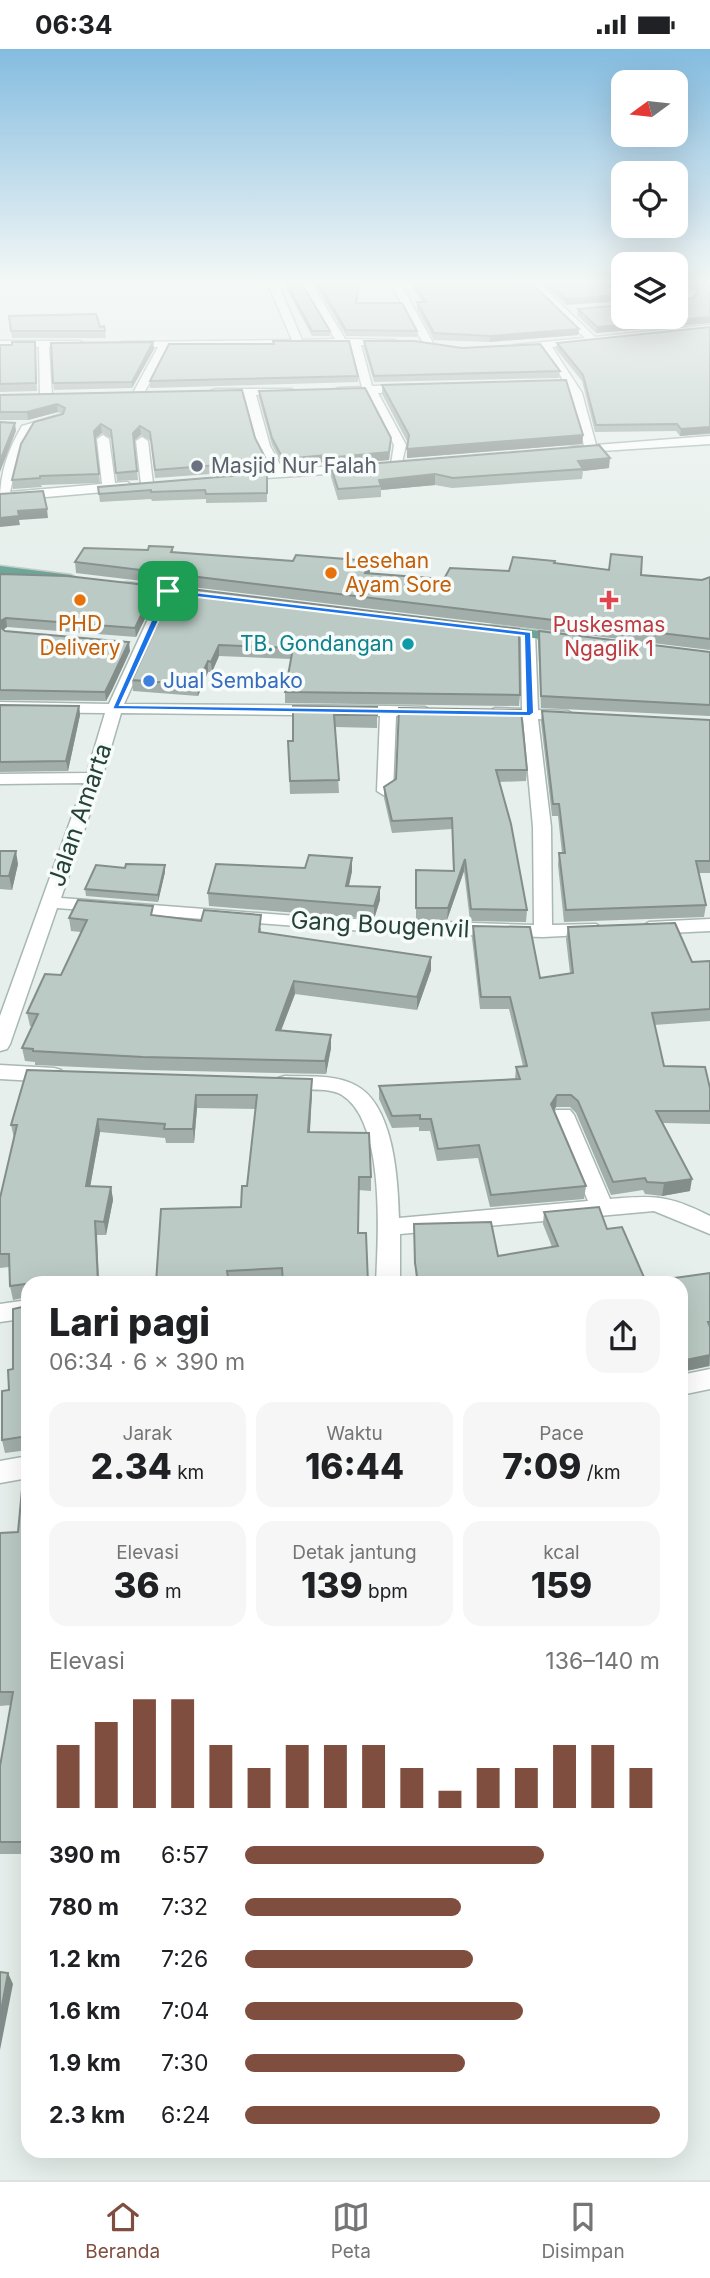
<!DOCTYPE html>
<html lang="id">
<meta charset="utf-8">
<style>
body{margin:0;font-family:Inter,sans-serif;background:#f6f6f6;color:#202124;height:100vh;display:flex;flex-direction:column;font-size:26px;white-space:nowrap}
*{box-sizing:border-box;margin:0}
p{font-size:23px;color:#757577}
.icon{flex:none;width:38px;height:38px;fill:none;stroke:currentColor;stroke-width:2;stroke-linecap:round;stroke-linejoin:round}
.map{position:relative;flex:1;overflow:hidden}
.drawer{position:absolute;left:21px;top:1227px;width:667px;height:882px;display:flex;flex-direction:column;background:#fff;border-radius:21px;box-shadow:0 7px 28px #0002}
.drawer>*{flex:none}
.needle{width:46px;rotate:255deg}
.controls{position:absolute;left:611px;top:21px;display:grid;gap:14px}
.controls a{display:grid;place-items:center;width:77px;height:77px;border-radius:14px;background:#fff;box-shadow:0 7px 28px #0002;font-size:35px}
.pin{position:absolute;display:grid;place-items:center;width:60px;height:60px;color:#fff;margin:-30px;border-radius:14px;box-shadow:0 4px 10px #0006}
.round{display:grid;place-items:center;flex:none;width:74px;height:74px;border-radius:21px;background:#f6f6f6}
.headline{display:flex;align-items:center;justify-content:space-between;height:119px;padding:0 28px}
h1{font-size:38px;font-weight:800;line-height:52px}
.figures{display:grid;grid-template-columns:repeat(3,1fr);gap:10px;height:119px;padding:7px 28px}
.figures div{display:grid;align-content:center;border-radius:18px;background:#f6f6f6;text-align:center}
.figures b{font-size:35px;font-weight:800}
.figures small{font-size:19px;font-weight:400}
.figures p{font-size:19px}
.chart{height:196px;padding:14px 28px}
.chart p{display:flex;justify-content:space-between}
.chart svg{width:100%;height:126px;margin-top:7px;stroke:#7f4e3f;stroke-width:6}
ul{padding:0 28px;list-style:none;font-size:23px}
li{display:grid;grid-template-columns:112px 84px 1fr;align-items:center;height:52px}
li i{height:18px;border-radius:9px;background:#7f4e3f}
.status{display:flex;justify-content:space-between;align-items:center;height:49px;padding:0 35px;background:#fff;direction:ltr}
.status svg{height:19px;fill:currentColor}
.tabs{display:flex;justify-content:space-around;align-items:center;height:98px;border-top:2px solid #e0e0e0;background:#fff;font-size:19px;color:#757577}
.tabs a{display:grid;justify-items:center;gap:4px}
.tabs .on{color:#7f4e3f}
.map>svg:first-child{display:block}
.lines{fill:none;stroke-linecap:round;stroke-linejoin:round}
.minor-casing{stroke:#a8b8b2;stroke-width:3}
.major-casing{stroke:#c2cac8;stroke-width:3}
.minor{fill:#fff;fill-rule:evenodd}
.major{fill:#6aa596;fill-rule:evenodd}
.wall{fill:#a1aea9}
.shaded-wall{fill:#838d89}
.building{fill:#bbcac4;stroke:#838d89;stroke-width:2}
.route{fill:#1a73e8;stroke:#fff;stroke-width:2;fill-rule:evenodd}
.worship-dot{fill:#6b7280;stroke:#f7fbf9;stroke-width:2.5}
.food-dot{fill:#e8710a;stroke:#f7fbf9;stroke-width:2.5}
.health-dot{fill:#e0444e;stroke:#f7fbf9;stroke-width:2.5}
.culture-dot{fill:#0f9aa8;stroke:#f7fbf9;stroke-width:2.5}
.shop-dot{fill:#3f7fe0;stroke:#f7fbf9;stroke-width:2.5}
.labels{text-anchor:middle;stroke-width:7;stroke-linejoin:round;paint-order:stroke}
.far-worship-label{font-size:21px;fill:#5b616d;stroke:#f7fbf9;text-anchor:start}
.far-food-label{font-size:21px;fill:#c56008;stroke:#f7fbf9;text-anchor:start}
.far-health-label{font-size:21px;fill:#be3a42;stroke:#f7fbf9}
.far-culture-label{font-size:21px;fill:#0d838f;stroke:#f7fbf9;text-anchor:end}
.far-shop-label{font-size:21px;fill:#366cbe;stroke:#f7fbf9;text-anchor:start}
.street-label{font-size:24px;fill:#24423a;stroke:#f7fbf9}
</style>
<div class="status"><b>06:34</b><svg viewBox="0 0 49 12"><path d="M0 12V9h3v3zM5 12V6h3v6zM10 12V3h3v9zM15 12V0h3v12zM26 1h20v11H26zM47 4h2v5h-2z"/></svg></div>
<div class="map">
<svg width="710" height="2131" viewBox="0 0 710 2131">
<rect width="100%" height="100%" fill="#e6efeb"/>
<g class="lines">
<g class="minor-casing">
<g id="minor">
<polygon points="266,230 276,230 302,291 335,290 299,230 309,230 345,290 395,291 395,295 391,296 361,296 372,337 411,336 417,339 411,342 378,344 406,396 401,418 391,415 394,396 367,344 338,345 332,342 338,339 362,338 351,296 169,298 143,346 135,346 133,344 158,298 126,298 122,297 122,293 292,291"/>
<polygon points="388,230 398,230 433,294 432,296 423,294"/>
<path d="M524,230H535L595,288L710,276V282L552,298L582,344L596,396L710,387V395L570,404V398L584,397C578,359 566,329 541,299L514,302L509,299L514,296L585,289Z"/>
<polygon points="676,230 681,230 695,245 695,249 691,253 676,255 676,249 686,247 676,236"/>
<polygon points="0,292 80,292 85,295 80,298 49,298 52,347 46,350 40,347 39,298 0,298"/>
<polygon points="216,340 292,340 294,342 288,345 256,346 270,397 283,421 357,415 363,419 357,423 235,431 235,425 239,424 271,422 258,397 244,346 212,345 212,341"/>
<path d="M59,366L63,367V371L33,379L20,402L10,443L102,435L97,390L103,386L109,390L115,434L127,433L133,437L127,441L0,452C0,423 8,401 22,377Z"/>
<polygon points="142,388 148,392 153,435 147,439 141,435 136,392"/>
<polygon points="168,538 175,542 124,655 388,657 425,658 433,663 425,668 396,667 393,742 385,747 377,742 380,667 121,664 102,729 61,849 323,869 534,876 533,778 523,670 495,669 487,664 495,659 522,660 521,585 528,581 535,585 538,661 568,662 576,667 568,672 538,670 551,778 552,876 596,875 605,881 603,885 543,888 391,884 57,859 10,995 7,1000 0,1002 0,967 84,734 0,735 0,725 87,724 105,664 0,663 0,653 109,655 161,542"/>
<polygon points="710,870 710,882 649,885 640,879 649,873"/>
<polygon points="0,1016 54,1019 61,1021 64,1026 61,1031 54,1033 0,1030"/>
<path d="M285,1027C307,1028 334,1025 355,1036C394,1055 398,1131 399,1169L588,1152L552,1066L556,1061H570L574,1066L610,1150C654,1146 669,1146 710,1167V1185L654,1162L400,1185V1234H376C378,1189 386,1073 342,1046C324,1036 297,1044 278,1039L275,1034L278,1029Z"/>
<polygon points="28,1251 28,1269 0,1273 0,1255"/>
<polygon points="710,1320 710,1340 681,1346 681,1326"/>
<polygon points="28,1407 28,1429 0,1434 0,1412"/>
</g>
</g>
<g class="major-casing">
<g id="major">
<polygon points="0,517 71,526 78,530 71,534 0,525"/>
<polygon points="127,533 199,542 206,546 199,550 122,540 122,534"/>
<polygon points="492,576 564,585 571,589 564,593 487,583 485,580"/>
</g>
</g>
<use href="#minor" class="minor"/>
<use href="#major" class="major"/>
</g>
<g class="wall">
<polygon points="284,230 330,282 330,287 312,287 284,235"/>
<polygon points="315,230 338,230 359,238 357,254 417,282 417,288 346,287 315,235"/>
<polygon points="412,230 527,230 579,280 578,286 489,293 434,291 417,260 417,253 422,253 413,238 414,232"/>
<polygon points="539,230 623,230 566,256"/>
<polygon points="684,230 710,230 710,274 596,284 577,266 578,260 692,249 697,243"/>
<polygon points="9,267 105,282 106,289 12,289"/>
<polygon points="710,278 710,385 680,387 676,382 595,383 582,332 556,300 557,294"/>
<polygon points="364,292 560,322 559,329 374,333 364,299"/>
<polygon points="35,293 37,342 0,343 0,296"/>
<polygon points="153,293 154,300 132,339 54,341 53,334"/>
<polygon points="358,327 358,333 150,339 150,332"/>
<polygon points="382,336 583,386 582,395 407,409 408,394 382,345"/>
<polygon points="259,342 391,396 389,411 327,416 326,413 283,417 272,396 259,349"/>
<polygon points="0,346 255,389 267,412 267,421 155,429 151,392 141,386 134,392 138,431 117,432 112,390 102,384 95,390 100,434 41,436 42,438 13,440 12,431 62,365 58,363 28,371 0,371"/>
<polygon points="331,418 609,419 583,422 582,430 452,439 435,436 381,441 381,448 338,451 331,428"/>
<polygon points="267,424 267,453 206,454 206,450 152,452 151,450 100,453 98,438"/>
<polygon points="173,498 173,503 293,512 370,512 369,524 444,530 509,522 554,514 641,526 702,531 710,528 710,601 76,524 75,513 148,501"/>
<polygon points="0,525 156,547 136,588 7,578 3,581 5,582 130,602 112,641 106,652 0,651"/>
<polygon points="174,538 520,646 519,657 285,654 285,643 291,610 219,607 212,623 208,623 198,647 133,642 132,631"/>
<polygon points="539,582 710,603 710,667 541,659 538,593"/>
<polygon points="0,656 79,657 80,666 68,722 0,723"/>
<polygon points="293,657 377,658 377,679 335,678 339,744 290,745 288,692 293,692"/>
<polygon points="399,659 527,721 526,732 499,733 527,861 526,873 470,872 464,822 447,871 416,871 416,821 453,822 452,780 392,784 384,749 384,738 396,730"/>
<polygon points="542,662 710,671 710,824 699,824 706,856 704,868 564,873 558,816 559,804 562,804 558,767 552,767 541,673"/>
<polygon points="0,802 18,815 12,841 0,840"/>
<polygon points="165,816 165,823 158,853 86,847 85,840 125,819"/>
<polygon points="352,822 349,837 380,851 374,870 209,857 208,844"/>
<polygon points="154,867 261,879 261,883 431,921 417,961 295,945 281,982 331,999 326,1025 144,1021 35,1016 35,1013 25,1012 22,999 32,978 30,977 27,964 61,926 81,883 71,882 69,869"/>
<polygon points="473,877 540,929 570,924 566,890 568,878 692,913 710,912 710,972 654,976 664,1017 710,1039 710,1075 663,1074 690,1142 662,1147 645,1145 643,1141 611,1146 576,1064 570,1058 556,1058 554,1061 586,1137 584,1150 490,1158 478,1109 437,1112 430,1082 419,1082 419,1078 392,1079 379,1050 379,1037 515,1030 516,1018 523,1017 509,960 480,960 472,889"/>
<polygon points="27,1021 312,1043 310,1083 371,1128 371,1142 358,1141 283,1233 156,1234 241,1158 247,1137 256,1060 197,1059 194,1094 166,1094 165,1089 100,1083 90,1137 111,1138 113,1151 106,1186 97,1186 28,1234 28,1401 5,1404 2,1391 9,1341 27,1257 27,1248 13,1251 10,1237 9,1218 0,1219 0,1149 14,1089 11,1076"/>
<polygon points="544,1163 607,1180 646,1233 710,1224 710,1317 681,1323 681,1234 416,1234 414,1175 498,1207 552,1198 543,1175"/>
<polygon points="28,1429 28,1805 0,1805 0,1717 11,1656 0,1657 0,1484 18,1483"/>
</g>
<g class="shaded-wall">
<polygon points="682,239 681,245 676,247 676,241"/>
<polygon points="623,246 623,252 566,256 566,250"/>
<polygon points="710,268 710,274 596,284 597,278"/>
<polygon points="579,280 578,286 489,293 490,287"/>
<polygon points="153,293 154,300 132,339 132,333"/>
<polygon points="57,355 58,363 28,371 27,363"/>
<polygon points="15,374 16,382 0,423 0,428 0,412"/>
<polygon points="101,375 102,384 94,390 94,382"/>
<polygon points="140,377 141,386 133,392 133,384"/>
<polygon points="710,378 710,384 680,387 681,380"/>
<polygon points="583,386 582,395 407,409 407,400"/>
<polygon points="391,389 389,411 327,416 326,409"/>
<polygon points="326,406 326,413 283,417 283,410"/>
<polygon points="610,409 609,419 583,422 583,420 578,412"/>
<polygon points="435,425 435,436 381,441 381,437 379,431"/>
<polygon points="47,460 48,469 19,471 20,476 0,478 0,469 18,462"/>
<polygon points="370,512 370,523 365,535 365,524"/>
<polygon points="155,537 156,547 136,588 135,579"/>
<polygon points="6,569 7,578 0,583 0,572"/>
<polygon points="129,593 130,602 112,641 106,652 105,643"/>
<polygon points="219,596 219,607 212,623 211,613"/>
<polygon points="208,612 208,623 198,647 197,636"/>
<polygon points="79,657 80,666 68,722 66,712"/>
<polygon points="16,802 18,815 12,841 9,827"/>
<polygon points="352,809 352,822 346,850 346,837"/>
<polygon points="465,810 464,822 447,871 448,859"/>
<polygon points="165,816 165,823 158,853 158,846"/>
<polygon points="380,838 380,851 374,870 374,857"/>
<polygon points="431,908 431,921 417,961 417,948"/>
<polygon points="294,932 295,945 276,994 276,981"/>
<polygon points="331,986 331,999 326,1025 325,1012"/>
<polygon points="312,1030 312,1043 309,1096 308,1083"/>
<polygon points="196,1046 197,1059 194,1094 193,1080"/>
<polygon points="557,1046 556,1058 550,1067 551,1055"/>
<polygon points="98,1070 100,1083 88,1150 86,1137"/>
<polygon points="692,1130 690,1142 662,1147 664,1134"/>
<polygon points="111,1138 113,1151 106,1186 104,1173"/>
<polygon points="95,1172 97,1186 99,1234 98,1234"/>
<polygon points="710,1306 709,1317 681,1323 681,1312"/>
<polygon points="8,1924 13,1935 0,2001 0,1967"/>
</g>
<g class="building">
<polygon points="284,230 299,230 330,282 312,282"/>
<polygon points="316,230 359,232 356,254 402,254 417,282 346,281"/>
<polygon points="417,230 527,230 579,280 490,287 434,284 417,253 426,253 413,232 419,232"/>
<polygon points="546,230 623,230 623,246 566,250"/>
<polygon points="691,230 710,230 710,268 597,278 578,260 623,256 623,268 676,268 676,251 692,249 698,243 698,237"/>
<polygon points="676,232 682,239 676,241"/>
<polygon points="96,265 100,278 104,277 105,282 11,282 9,267"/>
<polygon points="710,278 710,378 681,380 677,375 596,376 583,326 557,294"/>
<polygon points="273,292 349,292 358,327 150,332 169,295 274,295"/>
<polygon points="364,292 414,292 462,299 540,295 560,322 374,327"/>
<polygon points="12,293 35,293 36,334 0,335 0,296 12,296"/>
<polygon points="153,293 132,333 53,334 51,294"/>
<polygon points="566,331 583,386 407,400 409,386 382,336"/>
<polygon points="365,339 391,389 389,403 326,409 326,406 283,410 272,389 259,342"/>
<polygon points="242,341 255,389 267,412 155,421 150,383 140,377 133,384 137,422 116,424 111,381 101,375 94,382 99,425 40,427 40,429 12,431 21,395 34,373 63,365 65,359 57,355 27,363 0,363 0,346"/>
<polygon points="0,373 15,374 0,412"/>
<polygon points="599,396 610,409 578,412 583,420 453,429 435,425 379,431 381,437 338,440 331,418"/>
<polygon points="267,424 267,444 206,445 205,441 151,443 151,441 99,445 98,438"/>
<polygon points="43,442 47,460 18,462 19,467 0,469 0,445"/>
<polygon points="149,497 173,498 171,503 293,512 296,506 370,512 365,524 444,530 450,519 509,522 513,508 555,512 554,514 609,521 611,505 642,508 641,526 702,531 710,528 710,590 75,513 84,499 148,501"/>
<polygon points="0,525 67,527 155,537 135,579 6,569 0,572"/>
<polygon points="174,538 519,580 520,646 285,643 293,599 219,596 211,613 208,612 197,636 132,631"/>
<polygon points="0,578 5,582 129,593 111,631 105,643 0,641"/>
<polygon points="539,582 710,603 710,656 541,647"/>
<polygon points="0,656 79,657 66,712 0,713"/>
<polygon points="293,657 377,658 377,666 334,666 339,731 290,732 288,692 293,692"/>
<polygon points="399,659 521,661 527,721 496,721 511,775 527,861 471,860 465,810 448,859 416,859 416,821 454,822 452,769 392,772 384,738 396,730"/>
<polygon points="542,662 710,671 710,812 696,812 706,856 566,861 559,804 565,804 559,755 553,755"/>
<polygon points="0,802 16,802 9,827 0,827"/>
<polygon points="309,806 352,809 346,837 380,838 374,857 208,844 216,815 305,819"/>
<polygon points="126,815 165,816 158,846 85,840 96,816 125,819"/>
<polygon points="78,851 153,857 151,866 201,872 204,861 261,866 259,883 431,908 417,948 294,932 276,981 331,986 325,1012 143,1008 33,1002 33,1000 22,999 38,965 27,964 45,925 61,926 87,871 69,869"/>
<polygon points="675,874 692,913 710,912 710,960 652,964 664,1017 705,1018 710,1039 710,1062 656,1062 692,1130 664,1134 647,1133 645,1129 613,1133 578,1052 571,1046 557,1046 551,1055 586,1137 491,1146 479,1096 438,1100 431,1070 420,1070 420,1066 392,1067 379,1037 520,1030 516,1018 527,1017 510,948 481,948 473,877 530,878 540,929 573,924 568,878"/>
<polygon points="27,1021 312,1030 308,1083 369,1084 371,1128 359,1128 358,1184 366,1184 368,1234 283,1234 282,1219 227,1222 229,1234 156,1234 161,1160 241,1158 242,1137 247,1137 257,1046 196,1046 193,1080 164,1080 165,1075 98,1070 86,1137 111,1138 104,1173 95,1172 98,1234 28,1234 28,1387 2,1391 2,1342 9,1341 8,1321 13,1320 13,1260 27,1257 28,1237 25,1235 10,1237 9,1205 0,1205 0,1149 17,1076 11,1076"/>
<polygon points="599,1158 607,1180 622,1178 646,1233 710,1224 710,1273 708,1273 710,1278 710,1306 681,1312 681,1234 418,1234 415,1214 414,1175 491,1173 498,1207 558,1197 544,1163"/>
<polygon points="28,1429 28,1793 0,1793 0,1717 13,1643 0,1643 0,1484 18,1483 23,1430"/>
<polygon points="0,1923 8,1924 0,1967"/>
</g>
<linearGradient id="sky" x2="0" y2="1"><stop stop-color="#84bce0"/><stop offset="0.44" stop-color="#f4f8f6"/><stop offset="1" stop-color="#f4f8f6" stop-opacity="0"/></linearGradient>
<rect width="710" height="528" fill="url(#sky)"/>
<path class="route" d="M168,540L531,583L534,664L530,667L112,660L164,542ZM171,545L524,587L526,662L120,656Z"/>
<circle class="worship-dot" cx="197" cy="417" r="7"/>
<g class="food-dot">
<circle cx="331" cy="524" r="7"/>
<circle cx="80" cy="551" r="7"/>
</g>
<path class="health-dot" d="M605.5 540.5h7v7h7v7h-7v7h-7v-7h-7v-7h7z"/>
<circle class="culture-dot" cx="408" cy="595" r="7"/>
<circle class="shop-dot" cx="149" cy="632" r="7"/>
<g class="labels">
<g class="far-worship-label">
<text x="211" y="424">Masjid Nur Falah</text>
</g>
<g class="far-food-label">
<text x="345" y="519">Lesehan<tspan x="345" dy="24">Ayam Sore</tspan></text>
<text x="80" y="582" text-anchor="middle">PHD<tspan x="80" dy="24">Delivery</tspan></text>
</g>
<g class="far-health-label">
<text x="609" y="583">Puskesmas<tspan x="609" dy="24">Ngaglik 1</tspan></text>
</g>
<g class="far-culture-label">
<text x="394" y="602">TB. Gondangan</text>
</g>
<g class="far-shop-label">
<text x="163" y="639">Jual Sembako</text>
</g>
<g class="street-label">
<text transform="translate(80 766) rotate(-71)" y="8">Jalan Amarta</text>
<text transform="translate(380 876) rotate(3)" y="8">Gang Bougenvil</text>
</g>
</g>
</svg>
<div class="controls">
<a><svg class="needle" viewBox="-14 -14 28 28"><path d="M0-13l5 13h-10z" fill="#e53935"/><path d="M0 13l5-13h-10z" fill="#757577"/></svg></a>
<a><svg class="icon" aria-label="locate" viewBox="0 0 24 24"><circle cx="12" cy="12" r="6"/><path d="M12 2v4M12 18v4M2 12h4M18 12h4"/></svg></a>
<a><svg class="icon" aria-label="layers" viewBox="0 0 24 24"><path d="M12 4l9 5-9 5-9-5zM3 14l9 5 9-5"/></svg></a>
</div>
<div class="pin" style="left:168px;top:542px;background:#1e9e55"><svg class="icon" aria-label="arrive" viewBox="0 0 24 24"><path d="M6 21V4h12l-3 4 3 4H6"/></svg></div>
<section class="drawer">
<div class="headline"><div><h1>Lari pagi</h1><p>06:34 · 6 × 390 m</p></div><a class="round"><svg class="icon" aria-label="share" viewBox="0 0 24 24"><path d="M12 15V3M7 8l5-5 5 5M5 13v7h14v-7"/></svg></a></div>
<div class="figures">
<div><p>Jarak</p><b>2.34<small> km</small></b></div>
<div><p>Waktu</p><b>16:44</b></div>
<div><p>Pace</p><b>7:09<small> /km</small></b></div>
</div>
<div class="figures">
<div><p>Elevasi</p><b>36<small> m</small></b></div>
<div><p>Detak jantung</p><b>139<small> bpm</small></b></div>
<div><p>kcal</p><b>159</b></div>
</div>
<div class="chart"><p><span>Elevasi</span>136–140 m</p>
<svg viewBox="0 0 160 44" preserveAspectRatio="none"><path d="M5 44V22M15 44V14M25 44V6M35 44V6M45 44V22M55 44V30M65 44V22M75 44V22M85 44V22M95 44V30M105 44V38M115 44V30M125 44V30M135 44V22M145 44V22M155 44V30"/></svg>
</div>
<ul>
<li><b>390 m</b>6:57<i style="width:72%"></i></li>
<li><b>780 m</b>7:32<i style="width:52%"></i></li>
<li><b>1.2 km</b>7:26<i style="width:55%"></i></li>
<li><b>1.6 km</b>7:04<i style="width:67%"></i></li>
<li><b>1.9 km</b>7:30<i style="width:53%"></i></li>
<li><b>2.3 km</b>6:24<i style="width:100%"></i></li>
</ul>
</section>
</div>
<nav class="tabs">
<a class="on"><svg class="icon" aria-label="home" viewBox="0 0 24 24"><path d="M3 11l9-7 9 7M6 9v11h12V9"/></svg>Beranda</a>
<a><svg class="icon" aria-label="map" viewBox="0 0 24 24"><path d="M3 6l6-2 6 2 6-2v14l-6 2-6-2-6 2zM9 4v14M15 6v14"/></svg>Peta</a>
<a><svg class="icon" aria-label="saved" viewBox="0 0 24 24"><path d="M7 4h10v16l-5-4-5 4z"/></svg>Disimpan</a>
</nav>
